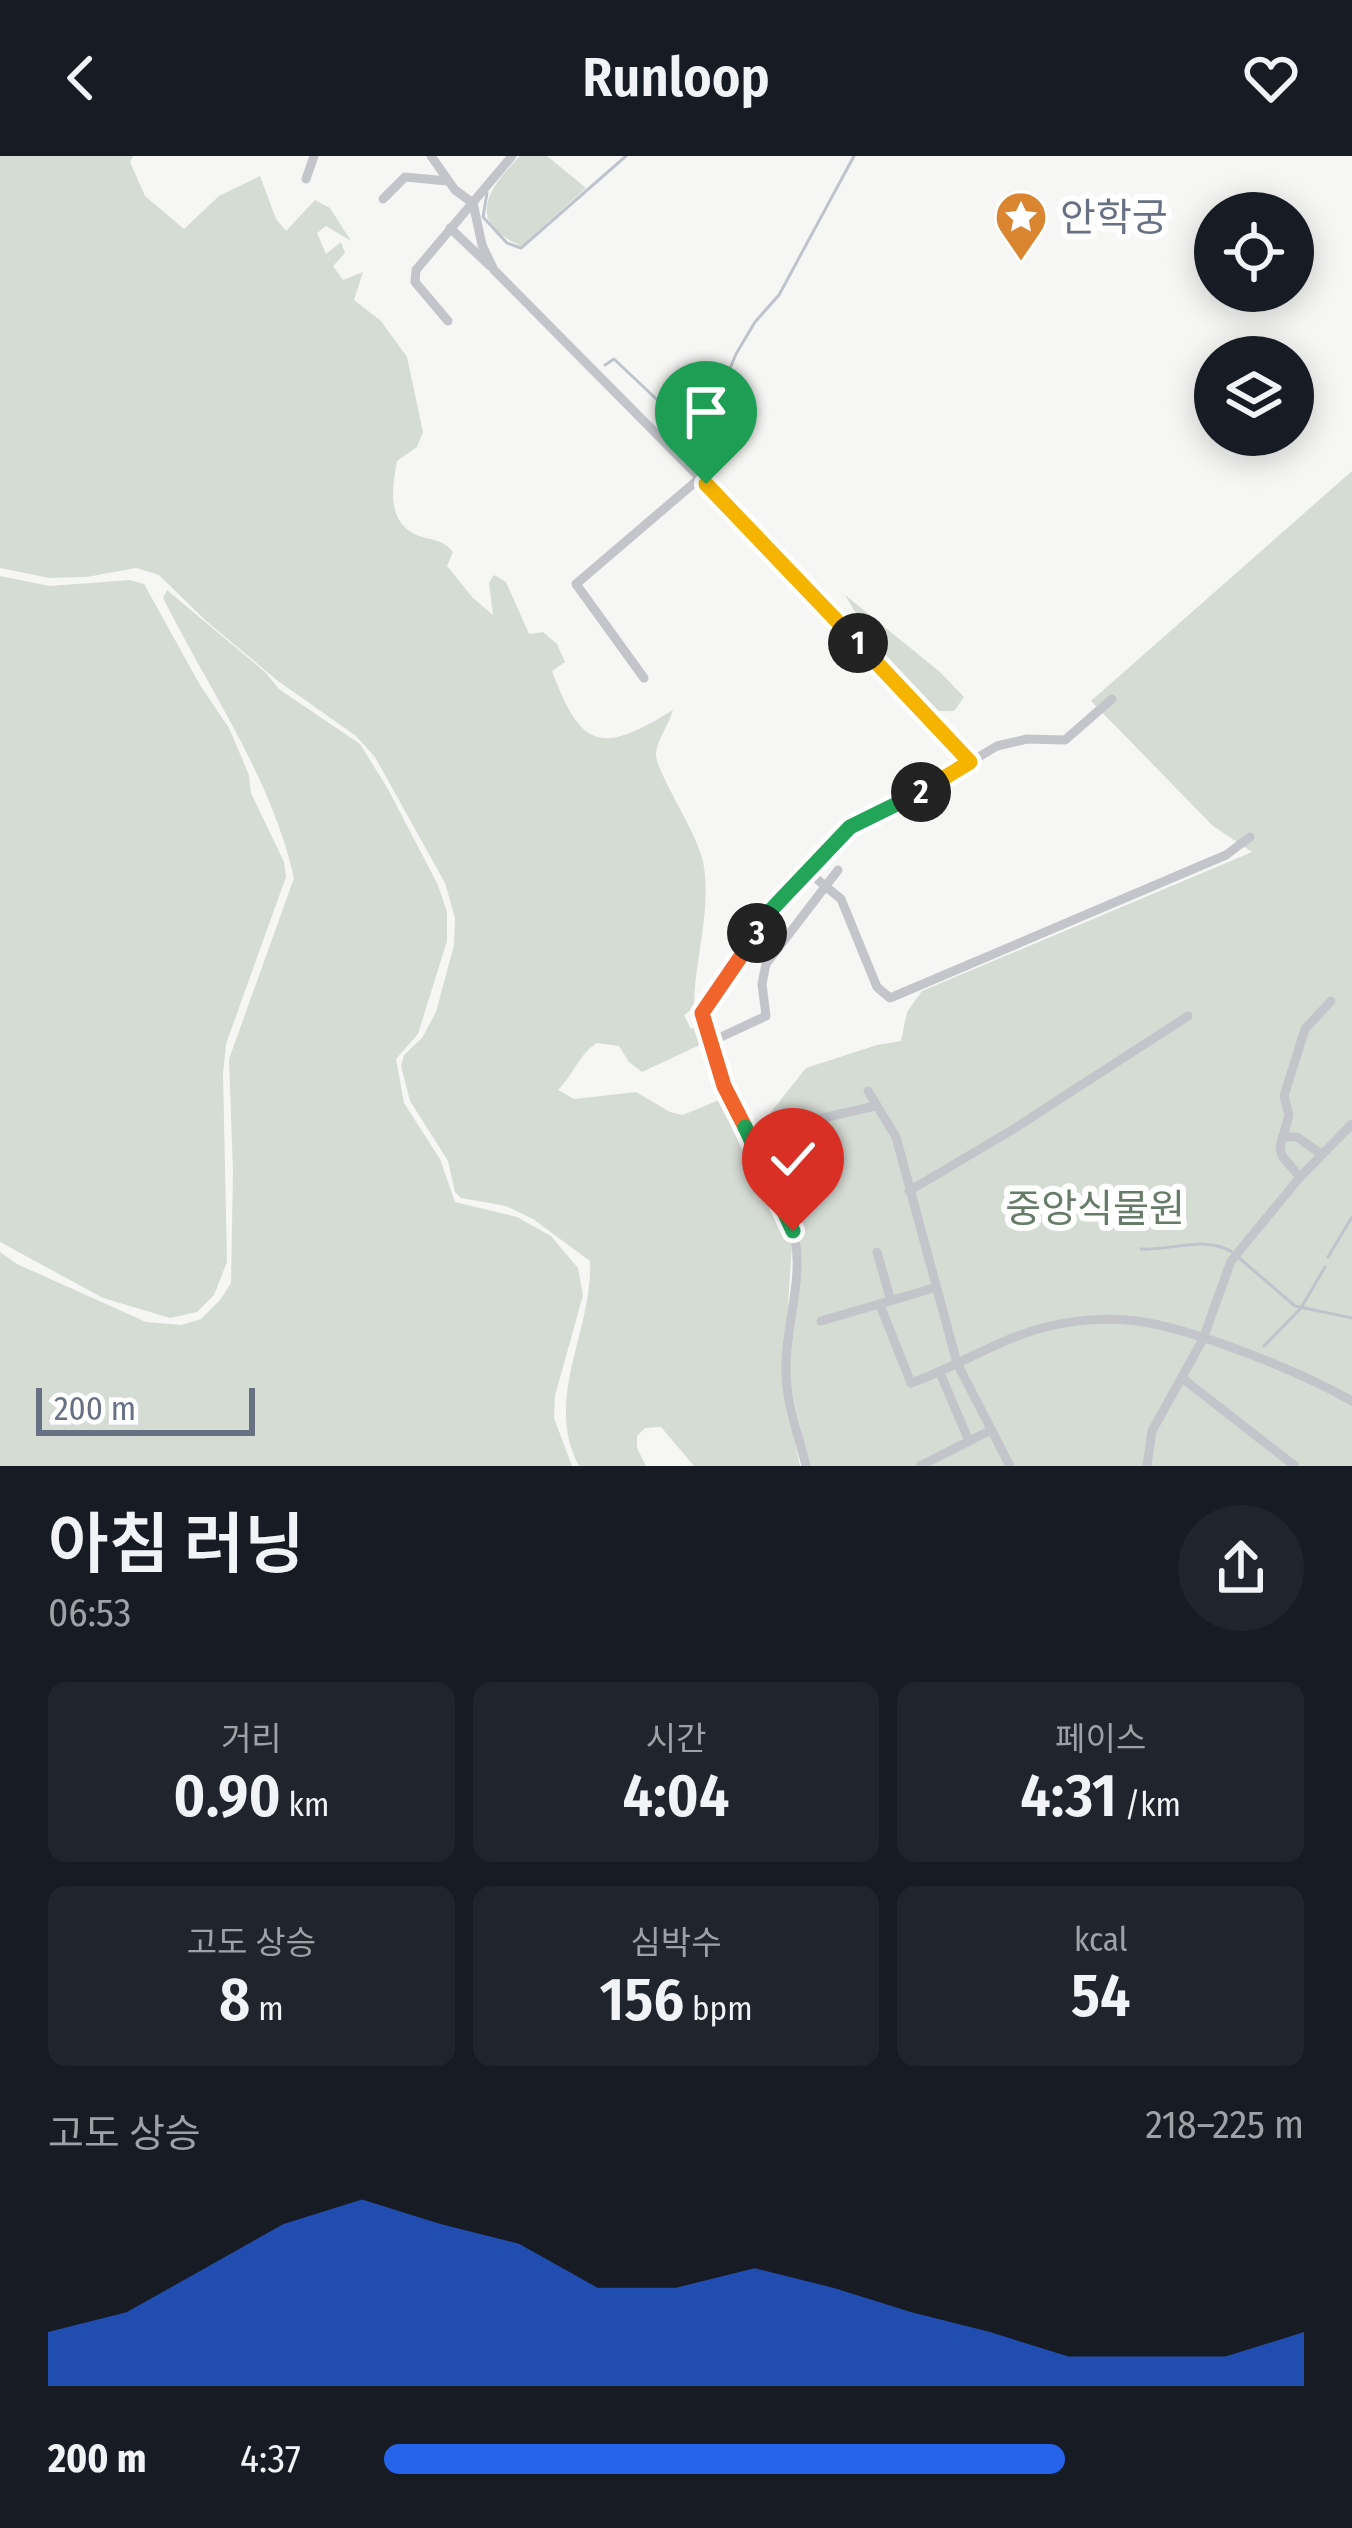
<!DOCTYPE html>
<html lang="ko">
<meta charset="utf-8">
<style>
body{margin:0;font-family:"Fira Sans Condensed","Noto Sans KR",sans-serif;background:#20242c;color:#f1f3f6;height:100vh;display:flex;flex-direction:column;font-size:45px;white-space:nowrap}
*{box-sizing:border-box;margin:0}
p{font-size:39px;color:#9ea1a6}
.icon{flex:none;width:66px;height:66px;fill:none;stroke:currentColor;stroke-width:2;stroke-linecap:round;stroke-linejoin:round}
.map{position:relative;height:1310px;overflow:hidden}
.drawer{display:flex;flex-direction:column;background:#171b24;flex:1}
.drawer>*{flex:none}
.controls{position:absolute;left:1194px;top:36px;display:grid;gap:24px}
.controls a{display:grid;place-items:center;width:120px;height:120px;border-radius:50%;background:#171b24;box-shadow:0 6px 30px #0003;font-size:60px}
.scale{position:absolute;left:36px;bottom:30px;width:219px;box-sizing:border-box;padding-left:12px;border:6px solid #687084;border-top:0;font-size:33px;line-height:42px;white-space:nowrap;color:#687084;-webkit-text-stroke:9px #fff;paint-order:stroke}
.pin{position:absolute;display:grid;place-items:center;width:102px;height:102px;color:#fff;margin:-123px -51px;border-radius:50% 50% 50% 0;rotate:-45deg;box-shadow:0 0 12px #0007}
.pin .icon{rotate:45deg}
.km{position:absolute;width:60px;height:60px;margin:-30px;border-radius:50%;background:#222;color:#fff;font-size:33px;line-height:60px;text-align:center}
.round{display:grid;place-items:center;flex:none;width:126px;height:126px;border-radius:63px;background:#20242c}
.head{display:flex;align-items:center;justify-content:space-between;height:204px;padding:0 48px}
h1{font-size:66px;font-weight:600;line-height:90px}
.stats{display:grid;grid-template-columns:repeat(3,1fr);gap:18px;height:204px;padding:12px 48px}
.stats div{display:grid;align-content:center;border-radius:18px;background:#20242c;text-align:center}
.stats b{font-size:60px;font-weight:600}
.stats small{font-size:33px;font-weight:400}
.stats p{font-size:33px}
.chart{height:336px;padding:24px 48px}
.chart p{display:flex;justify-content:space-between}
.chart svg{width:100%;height:216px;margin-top:12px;fill:#2563eb;opacity:.7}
ul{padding:0 48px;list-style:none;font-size:39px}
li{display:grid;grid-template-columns:192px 144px 1fr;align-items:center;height:90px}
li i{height:30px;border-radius:15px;background:#2563eb}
header{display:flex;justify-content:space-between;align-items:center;height:156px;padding:0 48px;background:#171b24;font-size:54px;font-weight:600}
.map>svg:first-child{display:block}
.green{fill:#d5dcd4}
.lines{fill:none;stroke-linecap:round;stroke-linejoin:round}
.stream{stroke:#bfc4cc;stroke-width:3}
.minor{stroke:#c3c5ca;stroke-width:9}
.split-1-casing{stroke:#fff;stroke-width:24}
.split-2-casing{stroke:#fff;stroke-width:24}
.split-3-casing{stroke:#fff;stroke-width:24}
.split-4-casing{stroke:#fff;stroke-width:24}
.split-5-casing{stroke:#fff;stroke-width:24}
.split-1{stroke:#f5b400;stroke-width:15}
.split-2{stroke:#f5b400;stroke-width:15}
.split-3{stroke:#22a559;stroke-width:15}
.split-4{stroke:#f0652b;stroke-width:15}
.split-5{stroke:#22a559;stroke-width:15}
.labels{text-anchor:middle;stroke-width:12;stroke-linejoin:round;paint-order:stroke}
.poi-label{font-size:39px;fill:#687084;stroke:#fff;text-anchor:start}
.park-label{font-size:39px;fill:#667b68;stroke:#fff}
</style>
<header><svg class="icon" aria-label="back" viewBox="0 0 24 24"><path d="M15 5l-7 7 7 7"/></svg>Runloop<svg class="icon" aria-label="heart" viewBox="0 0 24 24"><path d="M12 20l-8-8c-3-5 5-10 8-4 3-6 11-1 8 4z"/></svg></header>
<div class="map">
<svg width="1352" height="1310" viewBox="0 0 1352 1310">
<rect width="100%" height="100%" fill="#f6f7f4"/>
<g class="green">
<path d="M0,0H133L130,6L145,40L184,73L219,40L260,20L276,63L286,75L315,44L330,52L351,85L326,70L317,77L326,98L341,86L345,97L333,110L343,124L363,116L354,144L381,165L407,201L423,276L417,291L397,305C392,333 386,367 419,380C434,385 442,383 453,396L447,410L473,442L493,459L489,427L494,419L506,426L529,478L543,476L557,488L565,506L552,515C582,596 603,597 673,554C669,569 657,583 656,598C656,618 700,679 704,711C711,760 694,804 694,852L684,859L691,873L698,870L704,887L642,916L629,906L619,890L597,887C579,898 574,918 558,934L574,943L636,936L670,956L683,959L721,943L737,965L792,1089L783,1227L800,1310H694L661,1271L645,1272L637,1280V1292L646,1310H579C543,1243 593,1175 590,1105L533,1063L506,1050L461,1042L455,1036L448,1005L410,945L401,910L404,899L422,882L436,856L454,789L455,762L445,727L375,601L356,580L278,525L205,464L159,419L136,412L87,421L49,422L0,412Z"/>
<path d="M520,0H547L586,32L521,90C464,65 488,33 520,0Z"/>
<polygon points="1352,315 1352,1310 809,1310 789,1222 797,1092 760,987 767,961 806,912 877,889 901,885 907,856 922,835 1252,696 1213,670 1091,545"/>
<polygon points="0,420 50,430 130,424 144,428 200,529 229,572 249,619 251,637 284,706 286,721 226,888 223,918 227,1106 214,1139 197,1156 170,1162 103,1142 0,1086"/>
<path d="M167,434L265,516L279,533L360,588L388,633L438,729L447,756V785L418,878L396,903L404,947L440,1003L455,1046L517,1061L551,1080L578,1112L583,1139L555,1240L554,1262L572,1310H0V1096L17,1108L146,1166L181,1169L201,1163L220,1144L231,1127L233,1017L229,903L294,722C271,620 209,534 163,442Z"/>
<polygon points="845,439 940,516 964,541 954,555 934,555 872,491 878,482 860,464"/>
</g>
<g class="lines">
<g class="stream">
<polyline points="487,37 483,61 507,87 521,92 626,0"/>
<polyline points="605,209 614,203 687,272 701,273 707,268 736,198 755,166 779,139 854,0"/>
<path d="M1141,1093C1171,1095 1206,1079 1232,1096"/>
<polyline points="1238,1101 1295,1150 1352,1162"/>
<polyline points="1328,1101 1352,1061"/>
<polyline points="1264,1190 1301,1152 1325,1111"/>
</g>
<g class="minor">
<polyline points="431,0 455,34 473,47 482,89 494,114 706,328 970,606"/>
<polyline points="306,23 314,0"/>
<polyline points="383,43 405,21 447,25"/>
<polyline points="450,72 490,110"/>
<polyline points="448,165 415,126 416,114 512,0"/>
<polyline points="644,522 576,428 700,322"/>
<polyline points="807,715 841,743 877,831 890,842 1226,699 1250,681"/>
<polyline points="708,887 766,860 762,828 766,808 838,714"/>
<polyline points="868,935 896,981 957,1207 1010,1310"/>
<polyline points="801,967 875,950"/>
<polyline points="1282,981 1297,981 1321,998"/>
<polyline points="1300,1021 1282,1000 1280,991 1289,959 1284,940 1305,873 1331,845"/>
<polyline points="909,1035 1012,974 1188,860"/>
<polyline points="877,1096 891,1145"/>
<path d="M880,1149L911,1227C957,1211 998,1183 1046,1171C1074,1164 1109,1161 1137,1165C1195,1173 1301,1216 1352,1245"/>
<polyline points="821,1165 934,1132"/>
<polyline points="940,1217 969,1285"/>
<polyline points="1182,1222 1295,1310"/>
<path d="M806,1310C798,1277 785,1244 786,1210C786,1162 809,1110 789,1063C772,1019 692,890 704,850L772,753L850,672L915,639L997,590L1027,583L1065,584L1112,543"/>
<polyline points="920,1310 989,1275"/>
<polyline points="1147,1310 1152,1275 1203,1183 1231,1105 1300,1021 1352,968"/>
</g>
</g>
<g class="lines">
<g class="split-1-casing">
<polyline id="split-1" points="706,328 858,487"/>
</g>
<g class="split-2-casing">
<polyline id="split-2" points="858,487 970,606 921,636"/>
</g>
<g class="split-3-casing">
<polyline id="split-3" points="757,777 772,753 850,671 921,636"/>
</g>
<g class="split-4-casing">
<polyline id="split-4" points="745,971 724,930 702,857 757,777"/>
</g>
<g class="split-5-casing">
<polyline id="split-5" points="745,971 793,1075"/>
</g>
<use href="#split-1" class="split-1"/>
<use href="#split-2" class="split-2"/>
<use href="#split-3" class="split-3"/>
<use href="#split-4" class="split-4"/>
<use href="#split-5" class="split-5"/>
</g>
<defs>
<g id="sight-pin" transform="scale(2.7)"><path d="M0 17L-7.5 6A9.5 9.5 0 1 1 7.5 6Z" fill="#da8631" stroke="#fff"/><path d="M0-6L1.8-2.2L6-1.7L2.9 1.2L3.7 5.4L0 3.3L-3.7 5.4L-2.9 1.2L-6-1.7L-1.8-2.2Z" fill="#fff"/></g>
</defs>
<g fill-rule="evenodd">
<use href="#sight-pin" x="1021" y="61"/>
</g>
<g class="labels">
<g class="poi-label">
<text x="1060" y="75">안학궁</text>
</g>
<g class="park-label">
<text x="1095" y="1066">중앙식물원</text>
</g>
</g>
</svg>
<div class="controls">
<a><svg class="icon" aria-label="locate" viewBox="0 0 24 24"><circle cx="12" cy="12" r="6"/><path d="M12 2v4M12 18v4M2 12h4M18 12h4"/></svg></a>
<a><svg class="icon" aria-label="layers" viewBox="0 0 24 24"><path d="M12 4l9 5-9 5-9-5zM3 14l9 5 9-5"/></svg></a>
</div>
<div class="scale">200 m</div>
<div class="pin" style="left:706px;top:328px;background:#1e9e55"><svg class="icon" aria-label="arrive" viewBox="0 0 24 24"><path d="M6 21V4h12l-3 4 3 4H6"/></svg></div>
<div class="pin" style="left:793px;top:1075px;background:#d93025"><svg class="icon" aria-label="check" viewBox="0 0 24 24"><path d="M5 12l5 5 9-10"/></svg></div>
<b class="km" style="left:858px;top:487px">1</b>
<b class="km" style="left:921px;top:636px">2</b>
<b class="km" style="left:757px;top:777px">3</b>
</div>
<section class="drawer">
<div class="head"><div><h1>아침 러닝</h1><p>06:53</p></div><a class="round"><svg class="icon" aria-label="share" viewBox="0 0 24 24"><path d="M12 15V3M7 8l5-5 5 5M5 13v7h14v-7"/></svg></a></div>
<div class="stats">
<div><p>거리</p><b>0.90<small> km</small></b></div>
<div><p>시간</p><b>4:04</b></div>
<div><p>페이스</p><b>4:31<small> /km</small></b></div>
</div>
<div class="stats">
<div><p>고도 상승</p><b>8<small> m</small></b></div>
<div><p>심박수</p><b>156<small> bpm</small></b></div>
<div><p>kcal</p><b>54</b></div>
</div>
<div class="chart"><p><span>고도 상승</span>218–225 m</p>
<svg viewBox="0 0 160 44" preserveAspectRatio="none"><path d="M0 44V33L10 29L20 20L30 11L40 6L50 11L60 15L70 24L80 24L90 20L100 24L110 29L120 33L130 38L140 38L150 38L160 33V44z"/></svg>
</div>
<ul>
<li><b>200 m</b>4:37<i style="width:74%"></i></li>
</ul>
</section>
